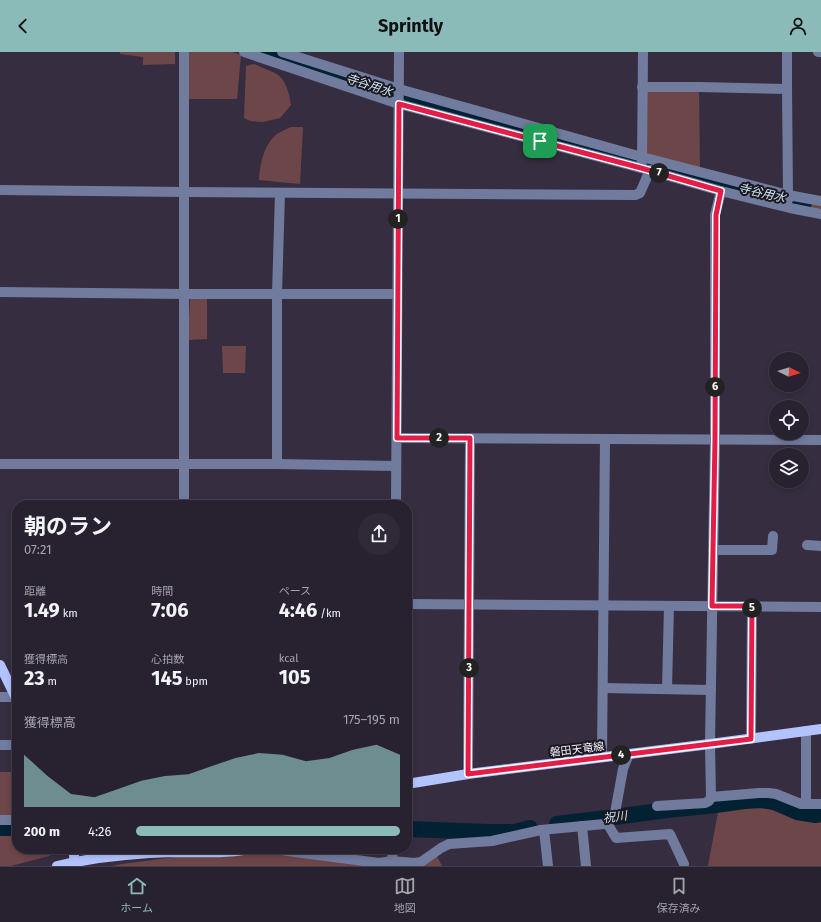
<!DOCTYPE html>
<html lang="ja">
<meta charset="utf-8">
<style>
body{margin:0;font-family:"Fira Sans","Noto Sans JP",sans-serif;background:#302a38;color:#f1f3f6;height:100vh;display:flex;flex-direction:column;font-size:15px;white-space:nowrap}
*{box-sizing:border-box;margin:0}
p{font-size:13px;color:#a5a4ab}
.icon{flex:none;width:22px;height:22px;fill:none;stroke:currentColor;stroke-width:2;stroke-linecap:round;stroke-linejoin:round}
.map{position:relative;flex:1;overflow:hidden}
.side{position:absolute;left:12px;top:448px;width:400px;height:354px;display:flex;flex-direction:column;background:#282230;border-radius:16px;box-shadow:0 2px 6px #0003,0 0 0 1px #443f4c}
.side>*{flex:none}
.needle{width:26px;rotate:95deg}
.tools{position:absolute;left:769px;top:300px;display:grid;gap:8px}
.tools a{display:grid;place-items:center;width:40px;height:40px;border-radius:50%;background:#282230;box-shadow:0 2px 6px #0003,0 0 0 1px #443f4c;font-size:20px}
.pin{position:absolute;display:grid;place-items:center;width:34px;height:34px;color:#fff;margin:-17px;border-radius:8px;box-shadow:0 2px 6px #0006}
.km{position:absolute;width:20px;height:20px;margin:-10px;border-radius:50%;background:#222;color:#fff;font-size:11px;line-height:20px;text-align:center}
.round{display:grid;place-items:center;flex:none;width:42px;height:42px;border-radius:21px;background:#302a38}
.overview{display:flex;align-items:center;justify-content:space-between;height:68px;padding:0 12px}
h1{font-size:22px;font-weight:700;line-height:30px}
.stats{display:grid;grid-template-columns:repeat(3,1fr);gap:6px;height:68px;padding:4px 12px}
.stats div{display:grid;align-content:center}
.stats b{font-size:20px;font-weight:700}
.stats small{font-size:11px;font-weight:400}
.stats p{font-size:11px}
.chart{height:112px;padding:8px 12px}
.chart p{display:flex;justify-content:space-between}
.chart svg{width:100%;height:72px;margin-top:4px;fill:#8bbbb9;opacity:.7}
ul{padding:0 12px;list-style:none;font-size:13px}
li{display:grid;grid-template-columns:64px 48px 1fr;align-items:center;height:30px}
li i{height:10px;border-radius:5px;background:#8bbbb9}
header{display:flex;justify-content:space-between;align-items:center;height:52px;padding:0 12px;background:#8bbbb9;color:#111;font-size:18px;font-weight:700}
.dock{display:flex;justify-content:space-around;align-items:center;height:56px;border-top:1px solid #443f4c;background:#282230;font-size:11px;color:#a5a4ab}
.dock a{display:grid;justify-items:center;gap:2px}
.dock .on{color:#8bbbb9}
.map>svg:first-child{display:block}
.green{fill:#6d4649}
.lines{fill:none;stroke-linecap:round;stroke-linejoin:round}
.river{stroke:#022133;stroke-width:16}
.minor{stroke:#717b9e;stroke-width:10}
.major{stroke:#b3c3fd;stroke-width:10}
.route-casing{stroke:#fff;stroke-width:8}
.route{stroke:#e11d48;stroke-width:5}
.labels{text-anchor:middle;stroke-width:4;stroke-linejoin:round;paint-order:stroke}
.street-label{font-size:11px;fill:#f3eef9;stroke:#1c1820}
.water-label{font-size:12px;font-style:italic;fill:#cbe4f6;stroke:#1c1820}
</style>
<header><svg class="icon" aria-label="back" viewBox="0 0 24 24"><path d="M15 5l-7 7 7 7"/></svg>Sprintly<svg class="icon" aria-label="person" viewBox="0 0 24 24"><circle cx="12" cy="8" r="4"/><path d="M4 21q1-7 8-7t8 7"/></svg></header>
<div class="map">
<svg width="821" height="814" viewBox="0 0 821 814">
<rect width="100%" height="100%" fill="#362e40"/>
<g class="green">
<polygon points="120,0 175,0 175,12 143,13 143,5 120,2"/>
<polygon points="187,0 233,0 241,3 237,47 187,47"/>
<polygon points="244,0 280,0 646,106 642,35 699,35 700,120 821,148 821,162 399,52"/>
<path d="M254,12L275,21C286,27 289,41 291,53L280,66L263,70L250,69L244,66L246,14Z"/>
<path d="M291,75H303L300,132L259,128C260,112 264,92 277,82C281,79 287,77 291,75Z"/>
<polygon points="190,246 207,247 207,287 188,288"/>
<polygon points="222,294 246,294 245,321 223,321"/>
<rect x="0" y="720" width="17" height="45"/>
<polygon points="719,755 768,755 811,770 821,765 821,814 708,814"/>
<polygon points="0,772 17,772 17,797 58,797 49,804 11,814 0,814"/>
<polygon points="95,797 296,797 410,810 435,800 442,814 112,814 122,812 221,799 193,800"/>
</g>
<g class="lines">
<g class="river">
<polyline points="266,0 389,39 645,112 777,146 804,151"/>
<polyline points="557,772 607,766 667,758 716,753 744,749 761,748 774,750 797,760 816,763 821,762"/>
<polyline points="0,776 17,776"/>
<polyline points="407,777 490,780 515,780 530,776"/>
</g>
<g class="minor">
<polyline points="244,0 399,52 641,116 721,139 790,156 821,162"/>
<polyline points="282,0 399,37 642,105 788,143 821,149"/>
<polyline points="787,0 787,37 788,143 788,148"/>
<polyline points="818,0 821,0"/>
<polyline points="642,35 699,35 787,37"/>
<polyline points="642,110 643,0"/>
<polyline points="0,138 184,140 635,143 640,141 650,118"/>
<polyline points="0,240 184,242 397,242"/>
<polyline points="397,386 821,388"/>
<polyline points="0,412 277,412 396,414"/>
<polyline points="277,412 277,242 280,141"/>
<polyline points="184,453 184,0"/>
<polyline points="396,453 399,0"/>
<polyline points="807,493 821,494"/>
<polyline points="713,498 772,498 773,484"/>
<polyline points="407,552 821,555"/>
<polyline points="603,636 711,638"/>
<polyline points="667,637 669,554"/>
<polyline points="0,645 17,645"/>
<polyline points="751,687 752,554"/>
<polyline points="0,693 17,693"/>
<polyline points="602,705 605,387"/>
<polyline points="468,722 470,387"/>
<polyline points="711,745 759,741 769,741 776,742 801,752 821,752"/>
<polyline points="806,752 806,679"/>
<polyline points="657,754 705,751 709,749 711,745 710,692 715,387 715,163 721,139"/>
<polyline points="0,768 17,768"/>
<polyline points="607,771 616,786 670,782 684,812"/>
<polyline points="582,774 586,814"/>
<polyline points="544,778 548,814"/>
<polyline points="276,797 295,800 379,811 392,809 414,811 421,810 441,796 449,792 492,789 541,778 604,772 609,770 615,761 623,717 629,702"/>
<polyline points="392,797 393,814"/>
</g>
<g class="major">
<polyline points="0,613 17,648"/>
<polyline points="407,732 468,722 710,692 821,677"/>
<polyline points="73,797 75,810"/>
<path d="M57,814C95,805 135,801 174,800C198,800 224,802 248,797"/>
</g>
</g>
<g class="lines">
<g class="route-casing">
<polygon id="route" points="399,52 641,116 721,139 716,163 715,387 712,554 752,554 751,687 468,722 470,386 397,386"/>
</g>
<use href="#route" class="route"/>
</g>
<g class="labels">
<g class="street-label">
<text transform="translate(577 697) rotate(-7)" y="4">磐田天竜線</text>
</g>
<g class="water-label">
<text transform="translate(369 33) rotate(18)" y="4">寺谷用水</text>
<text transform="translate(762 141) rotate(13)" y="4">寺谷用水</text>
<text transform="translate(615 765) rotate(-7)" y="4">祝川</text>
</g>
</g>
</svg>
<div class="tools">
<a><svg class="needle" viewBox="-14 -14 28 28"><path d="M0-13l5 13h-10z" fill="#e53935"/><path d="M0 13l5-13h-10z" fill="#a5a4ab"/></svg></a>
<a><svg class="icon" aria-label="locate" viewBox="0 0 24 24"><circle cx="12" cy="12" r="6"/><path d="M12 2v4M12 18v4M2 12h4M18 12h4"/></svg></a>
<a><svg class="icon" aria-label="layers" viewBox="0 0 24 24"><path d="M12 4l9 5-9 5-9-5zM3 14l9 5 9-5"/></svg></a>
</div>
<div class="pin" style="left:540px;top:89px;background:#1e9e55"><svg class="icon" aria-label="arrive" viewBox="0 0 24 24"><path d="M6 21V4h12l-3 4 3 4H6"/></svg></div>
<b class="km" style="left:398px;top:167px">1</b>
<b class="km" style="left:439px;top:386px">2</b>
<b class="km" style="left:469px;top:616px">3</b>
<b class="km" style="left:621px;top:703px">4</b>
<b class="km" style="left:752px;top:556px">5</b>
<b class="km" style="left:715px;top:335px">6</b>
<b class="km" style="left:659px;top:121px">7</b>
<section class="side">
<div class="overview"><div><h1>朝のラン</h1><p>07:21</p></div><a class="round"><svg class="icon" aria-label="share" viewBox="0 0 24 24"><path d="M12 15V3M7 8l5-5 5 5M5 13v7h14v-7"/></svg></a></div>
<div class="stats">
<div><p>距離</p><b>1.49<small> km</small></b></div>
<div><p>時間</p><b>7:06</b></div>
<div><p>ペース</p><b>4:46<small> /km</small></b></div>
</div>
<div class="stats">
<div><p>獲得標高</p><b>23<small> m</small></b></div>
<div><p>心拍数</p><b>145<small> bpm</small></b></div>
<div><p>kcal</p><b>105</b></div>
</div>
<div class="chart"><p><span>獲得標高</span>175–195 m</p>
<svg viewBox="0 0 160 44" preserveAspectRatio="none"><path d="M0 44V12L10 25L20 36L30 38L40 33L50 28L60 25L70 24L80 19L90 14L100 11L110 12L120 16L130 14L140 9L150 6L160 12V44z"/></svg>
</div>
<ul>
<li><b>200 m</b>4:26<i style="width:100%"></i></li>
</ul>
</section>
</div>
<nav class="dock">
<a class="on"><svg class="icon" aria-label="home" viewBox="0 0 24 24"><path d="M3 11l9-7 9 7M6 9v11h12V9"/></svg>ホーム</a>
<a><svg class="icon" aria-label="map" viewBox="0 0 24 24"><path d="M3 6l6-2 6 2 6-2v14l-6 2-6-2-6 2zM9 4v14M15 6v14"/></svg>地図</a>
<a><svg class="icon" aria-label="saved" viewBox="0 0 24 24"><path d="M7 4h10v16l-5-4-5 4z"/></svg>保存済み</a>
</nav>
